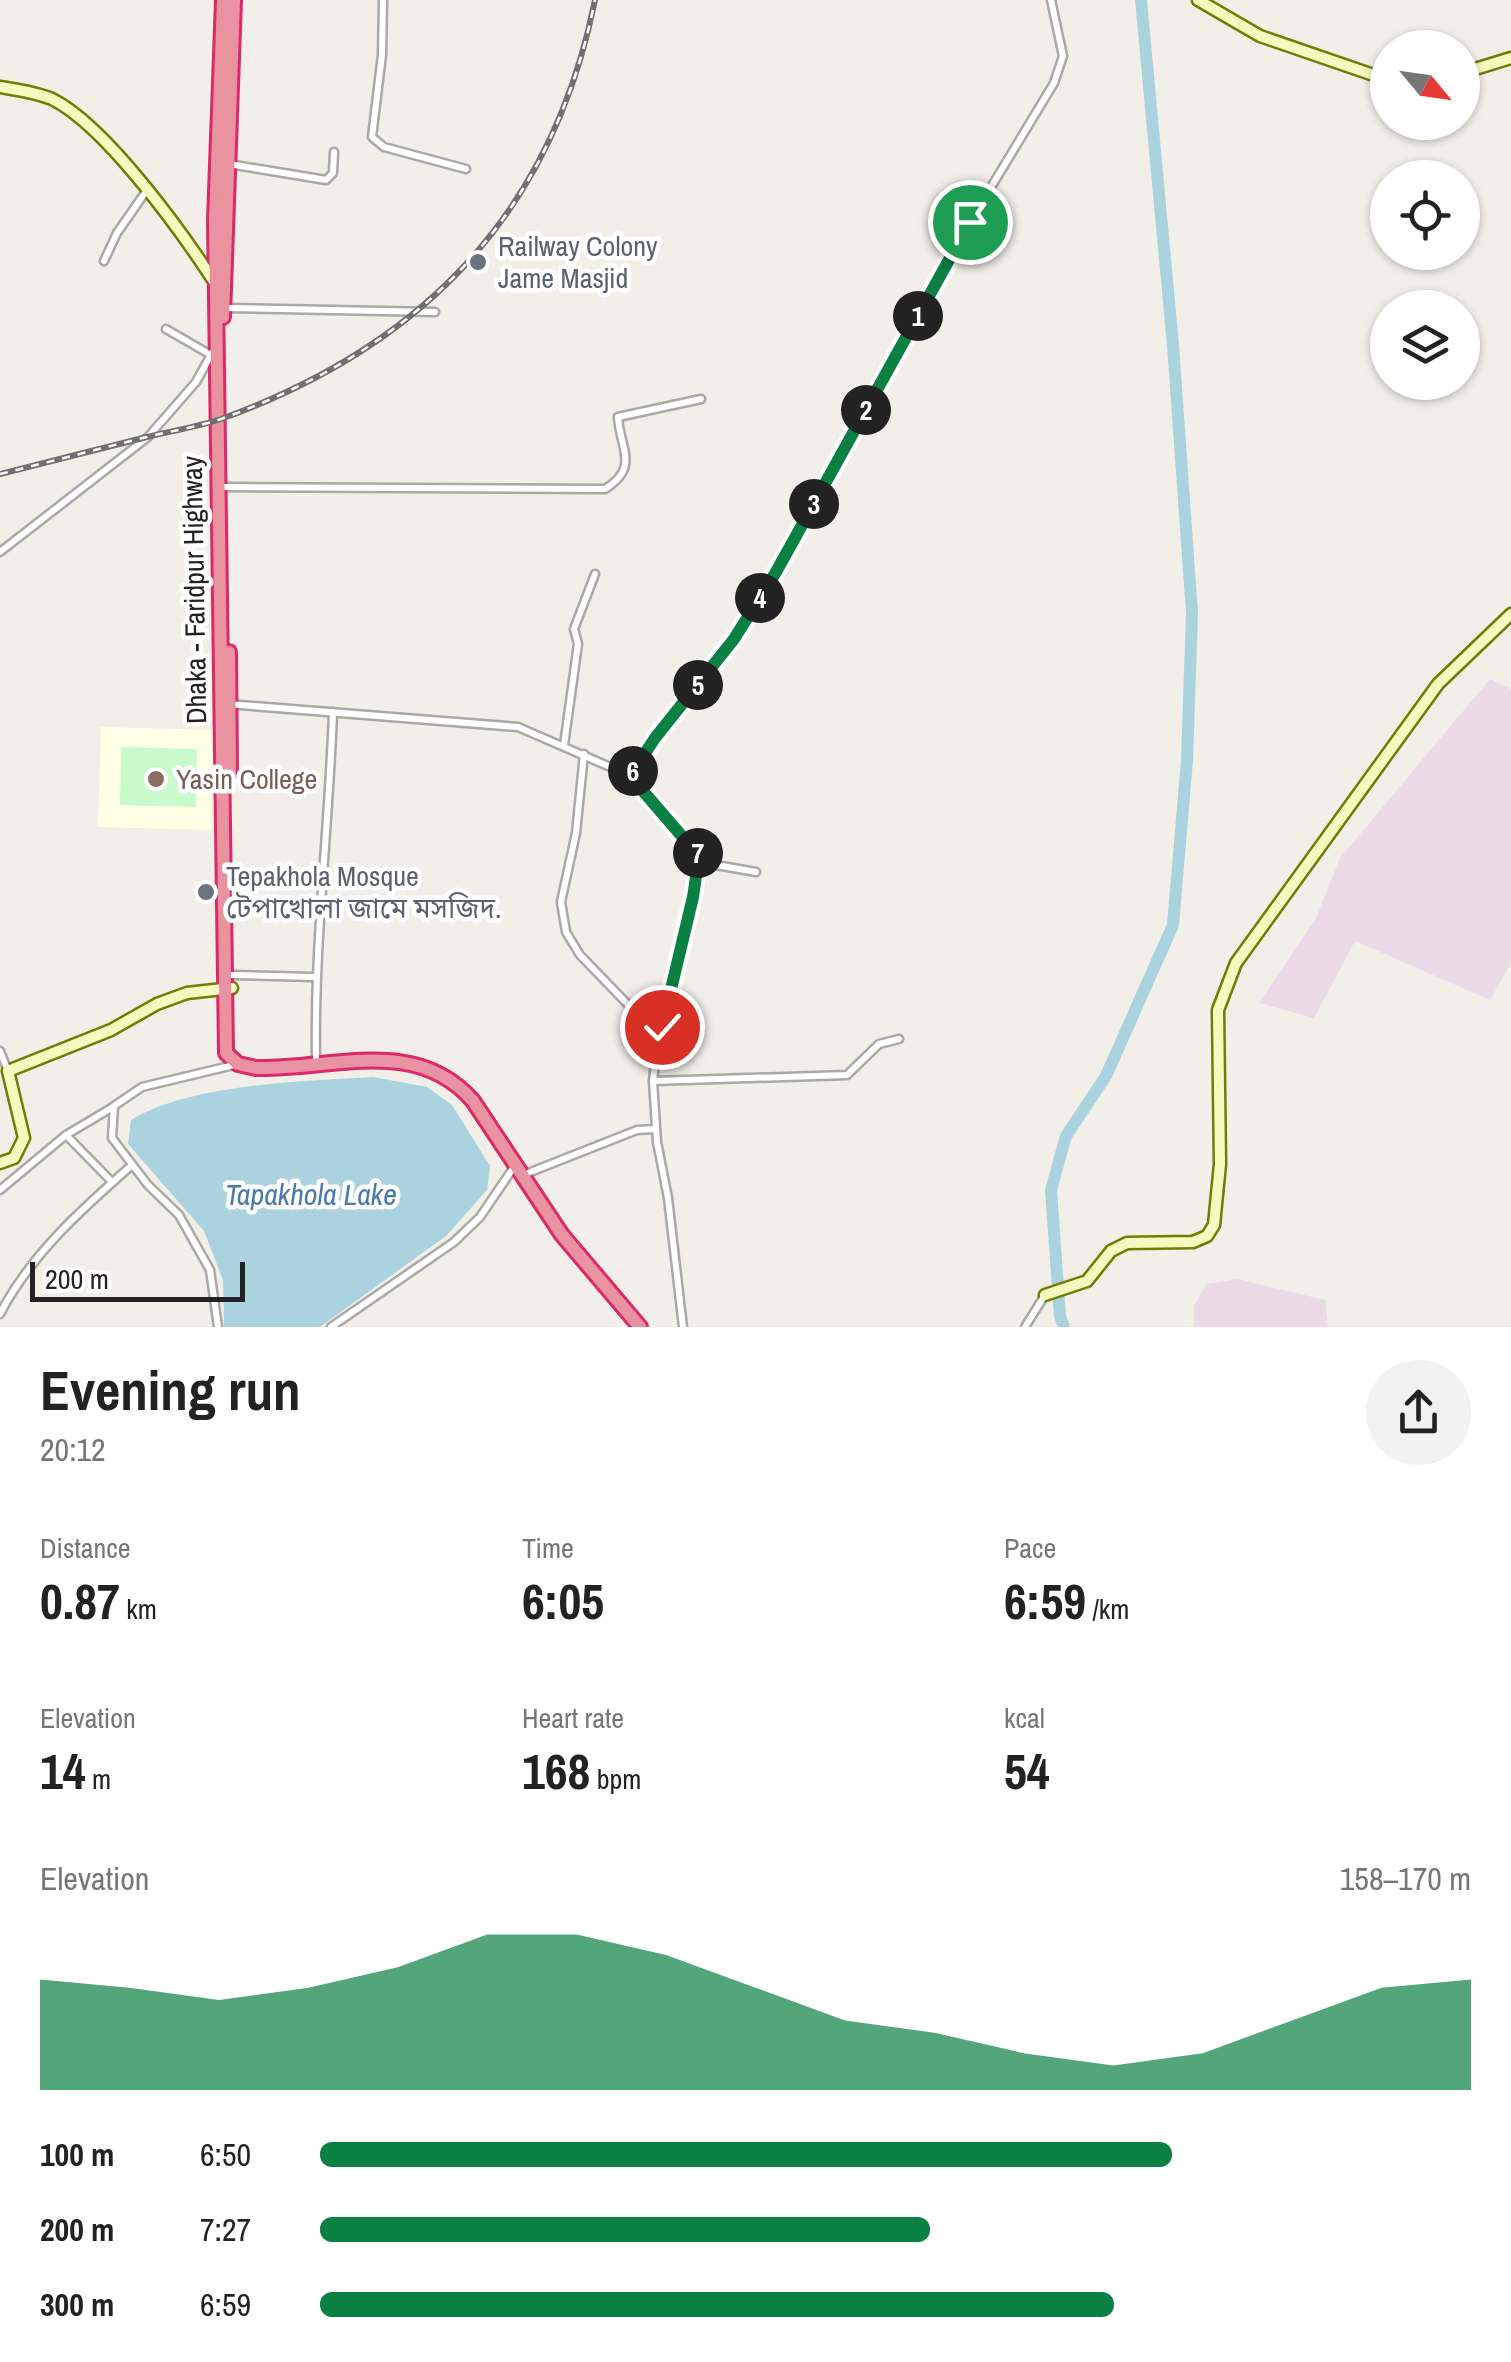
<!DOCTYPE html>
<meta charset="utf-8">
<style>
body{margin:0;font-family:"Archivo Narrow","Noto Sans Bengali",sans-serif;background:#f2f2f2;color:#222;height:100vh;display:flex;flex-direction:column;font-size:38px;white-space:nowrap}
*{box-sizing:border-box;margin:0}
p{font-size:32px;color:#767676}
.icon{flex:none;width:55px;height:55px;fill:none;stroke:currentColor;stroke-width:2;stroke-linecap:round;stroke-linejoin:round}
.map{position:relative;height:1327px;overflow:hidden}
.side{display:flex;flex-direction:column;background:#fff;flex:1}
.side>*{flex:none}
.needle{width:65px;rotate:119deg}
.controls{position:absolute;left:1370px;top:30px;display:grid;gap:20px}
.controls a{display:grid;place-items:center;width:110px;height:110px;border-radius:50%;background:#fff;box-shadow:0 2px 8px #0004;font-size:50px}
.scale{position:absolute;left:30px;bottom:25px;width:215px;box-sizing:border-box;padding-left:10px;border:5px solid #222;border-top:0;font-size:28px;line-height:35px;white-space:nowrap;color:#222;-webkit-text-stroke:8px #fff;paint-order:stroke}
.pin{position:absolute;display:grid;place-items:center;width:85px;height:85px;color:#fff;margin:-42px;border:5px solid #fff;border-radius:50%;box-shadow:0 2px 10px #0007}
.km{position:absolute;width:50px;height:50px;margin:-25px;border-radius:50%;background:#222;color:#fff;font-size:28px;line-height:50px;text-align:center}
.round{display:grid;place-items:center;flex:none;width:105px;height:105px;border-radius:52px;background:#f2f2f2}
.summary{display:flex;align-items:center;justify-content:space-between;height:170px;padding:0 40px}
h1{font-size:55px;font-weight:800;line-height:75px}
.stats{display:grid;grid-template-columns:repeat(3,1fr);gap:15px;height:170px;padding:10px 40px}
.stats div{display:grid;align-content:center}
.stats b{font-size:50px;font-weight:800}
.stats small{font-size:28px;font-weight:400}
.stats p{font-size:28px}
.chart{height:280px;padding:20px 40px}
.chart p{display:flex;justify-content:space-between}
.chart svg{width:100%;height:180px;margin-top:10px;fill:#0b8043;opacity:.7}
ul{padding:0 40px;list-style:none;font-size:32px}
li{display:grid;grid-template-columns:160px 120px 1fr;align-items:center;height:75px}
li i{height:25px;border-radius:12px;background:#0b8043}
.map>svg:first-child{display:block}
.industrial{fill:#ebdbe8}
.education{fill:#ffffe5}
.park{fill:#c8facc}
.water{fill:#aad3df}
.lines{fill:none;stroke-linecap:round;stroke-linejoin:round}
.river{stroke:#aad3df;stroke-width:12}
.street-casing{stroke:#a9a9a9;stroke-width:11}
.secondary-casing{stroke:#707d05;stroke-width:15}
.highway-casing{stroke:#dc2a67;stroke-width:18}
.street{stroke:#fff;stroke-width:6}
.secondary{stroke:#f7fabf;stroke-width:10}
.highway{stroke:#e892a2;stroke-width:12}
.rail-casing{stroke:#707070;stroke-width:6}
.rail{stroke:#fff;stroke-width:2.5;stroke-dasharray:8;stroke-linecap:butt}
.route-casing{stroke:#fff;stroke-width:20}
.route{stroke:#0b8043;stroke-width:12}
.worship-dot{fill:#6b7280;stroke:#fff;stroke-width:4}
.education-dot{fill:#8d6e63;stroke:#fff;stroke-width:4}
.labels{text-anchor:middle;stroke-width:9;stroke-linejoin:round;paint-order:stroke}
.worship-label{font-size:28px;fill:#5b616d;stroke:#fff;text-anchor:start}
.street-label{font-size:28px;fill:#222;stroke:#fff}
.education-label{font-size:28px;fill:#785e54;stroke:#fff;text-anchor:start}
.water-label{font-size:30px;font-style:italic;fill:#4a7aab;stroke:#fff}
</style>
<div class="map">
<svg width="1511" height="1327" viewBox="0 0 1511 1327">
<rect width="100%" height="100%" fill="#f2efe9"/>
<g class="industrial">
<polygon points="1490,679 1511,689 1511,963 1490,1000 1355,941 1314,1018 1259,1003 1316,918 1340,858"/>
<polygon points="1238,1279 1325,1300 1328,1327 1194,1327 1194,1306 1206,1284"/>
</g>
<polygon class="education" points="101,727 214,730 211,830 98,827"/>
<polygon class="park" points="121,747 197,749 196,807 120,805"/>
<path class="water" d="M373,1077L427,1087L452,1105L490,1166L487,1190L446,1236L320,1327H224L223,1280L204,1231L128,1144L131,1120C189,1084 304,1081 373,1077Z"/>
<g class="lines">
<polyline class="river" points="1064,1327 1060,1316 1051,1190 1066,1136 1106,1076 1173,925 1187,760 1192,613 1173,345 1141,0"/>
<g class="street-casing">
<g id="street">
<polyline points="383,0 382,55 372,137 384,147 466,169"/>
<polyline points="229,164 326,180 333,173 334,152"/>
<polyline points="104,261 117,233 147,190"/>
<polyline points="225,308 435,312"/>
<polyline points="166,329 211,355"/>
<path d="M225,487L605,489C640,467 620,449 618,417L701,399"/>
<polyline points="0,552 148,437 196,382 212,353"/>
<polyline points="227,704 518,727 631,776 697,851 699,862 693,897 656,1054 653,1081 657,1142 668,1198 683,1327"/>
<polyline points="564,745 578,644 574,629 595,574"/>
<polyline points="584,754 576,833 561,902 566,932 580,955 642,1019 655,1052"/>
<polyline points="631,776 655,738 734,639 776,572 970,222 1054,83 1063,56 1051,0"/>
<polyline points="699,862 756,872"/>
<polyline points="232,975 314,977"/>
<polyline points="0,1051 8,1071"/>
<path d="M316,1058C314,942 329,828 333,712"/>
<polyline points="653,1081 847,1075 879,1044 899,1039"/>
<polyline points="66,1135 112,1182"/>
<polyline points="528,1173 637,1130 656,1129"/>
<polyline points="0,1190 66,1135 113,1107"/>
<path d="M0,1314C31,1254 82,1209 132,1165"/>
<polyline points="218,1327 210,1270 179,1215 148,1185 112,1138 114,1106 142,1087 238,1064"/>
<polyline points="331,1327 454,1242 480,1217 514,1167"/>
<polyline points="1025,1327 1045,1295"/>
</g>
</g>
<g class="secondary-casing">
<g id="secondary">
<polyline points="1198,0 1260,36 1388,80"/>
<polyline points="1462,73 1511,58"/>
<path d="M0,87C18,90 35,92 52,99C105,125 182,232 215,283H219"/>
<polyline points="0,1163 14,1158 24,1138 8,1071 111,1030 157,1004 187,993 232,988"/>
<polyline points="1045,1295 1087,1281 1111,1251 1127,1243 1193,1242 1207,1236 1214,1225 1220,1164 1218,1010 1236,963 1438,684 1511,614"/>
</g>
</g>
<g class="highway-casing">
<g id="highway">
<path d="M223,0L215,220L226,1053L238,1064L256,1068C331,1070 416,1035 473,1101L562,1235L640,1327"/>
<polyline points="223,317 234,0"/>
<polyline points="229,652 230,772"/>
</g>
</g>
<use href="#street" class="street"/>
<use href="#secondary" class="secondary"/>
<use href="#highway" class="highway"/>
<g class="rail-casing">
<path id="rail" d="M0,474C49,462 98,449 147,437C171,431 197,427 221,419C423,346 552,214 595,0"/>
</g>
<use href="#rail" class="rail"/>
</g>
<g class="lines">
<g class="route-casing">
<polyline id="route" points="662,1027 693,897 699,856 630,776 655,738 734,639 776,572 970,222"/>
</g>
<use href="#route" class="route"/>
</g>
<g class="worship-dot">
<circle cx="478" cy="262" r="10"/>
<circle cx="206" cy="892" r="10"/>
</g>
<circle class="education-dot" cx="156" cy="779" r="10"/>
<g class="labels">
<g class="worship-label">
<text x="498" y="256">Railway Colony<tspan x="498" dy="32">Jame Masjid</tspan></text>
<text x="226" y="886">Tepakhola Mosque<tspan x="226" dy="32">টেপাখোলা জামে মসজিদ.</tspan></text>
</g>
<g class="street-label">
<text transform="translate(194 590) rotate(-91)" y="10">Dhaka - Faridpur Highway</text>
</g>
<g class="education-label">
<text x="176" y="789">Yasin College</text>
</g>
<g class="water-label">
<text x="311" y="1205">Tapakhola Lake</text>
</g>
</g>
</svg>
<div class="controls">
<a><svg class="needle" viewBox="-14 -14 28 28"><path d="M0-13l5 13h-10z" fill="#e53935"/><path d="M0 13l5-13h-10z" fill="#767676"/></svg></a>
<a><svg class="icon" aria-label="locate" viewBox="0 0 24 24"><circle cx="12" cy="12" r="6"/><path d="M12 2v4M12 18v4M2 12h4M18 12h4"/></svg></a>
<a><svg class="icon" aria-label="layers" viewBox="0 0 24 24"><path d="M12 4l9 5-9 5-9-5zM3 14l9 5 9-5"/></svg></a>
</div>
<div class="scale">200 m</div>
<div class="pin" style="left:970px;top:222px;background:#1e9e55"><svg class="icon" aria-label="arrive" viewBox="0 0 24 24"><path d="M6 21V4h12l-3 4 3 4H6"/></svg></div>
<div class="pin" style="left:662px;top:1027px;background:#d93025"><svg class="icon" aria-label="check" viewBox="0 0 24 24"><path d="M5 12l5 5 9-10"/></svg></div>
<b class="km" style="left:918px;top:316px">1</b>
<b class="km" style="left:866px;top:410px">2</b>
<b class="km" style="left:814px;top:504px">3</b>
<b class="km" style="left:760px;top:598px">4</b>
<b class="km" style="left:698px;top:685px">5</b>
<b class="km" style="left:633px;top:771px">6</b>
<b class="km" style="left:698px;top:853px">7</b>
</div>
<section class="side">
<div class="summary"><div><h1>Evening run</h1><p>20:12</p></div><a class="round"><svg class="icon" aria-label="share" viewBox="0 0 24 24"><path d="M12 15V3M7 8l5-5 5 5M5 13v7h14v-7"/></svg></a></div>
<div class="stats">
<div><p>Distance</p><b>0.87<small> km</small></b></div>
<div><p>Time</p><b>6:05</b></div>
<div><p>Pace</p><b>6:59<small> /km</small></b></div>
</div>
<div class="stats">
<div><p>Elevation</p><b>14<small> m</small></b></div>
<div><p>Heart rate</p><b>168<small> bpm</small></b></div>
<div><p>kcal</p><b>54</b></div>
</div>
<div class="chart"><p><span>Elevation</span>158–170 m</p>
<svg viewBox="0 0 160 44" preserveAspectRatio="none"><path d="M0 44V17L10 19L20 22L30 19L40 14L50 6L60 6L70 11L80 19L90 27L100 30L110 35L120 38L130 35L140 27L150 19L160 17V44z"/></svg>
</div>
<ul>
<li><b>100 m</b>6:50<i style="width:74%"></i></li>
<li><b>200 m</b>7:27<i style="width:53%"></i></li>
<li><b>300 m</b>6:59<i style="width:69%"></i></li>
</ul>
</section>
